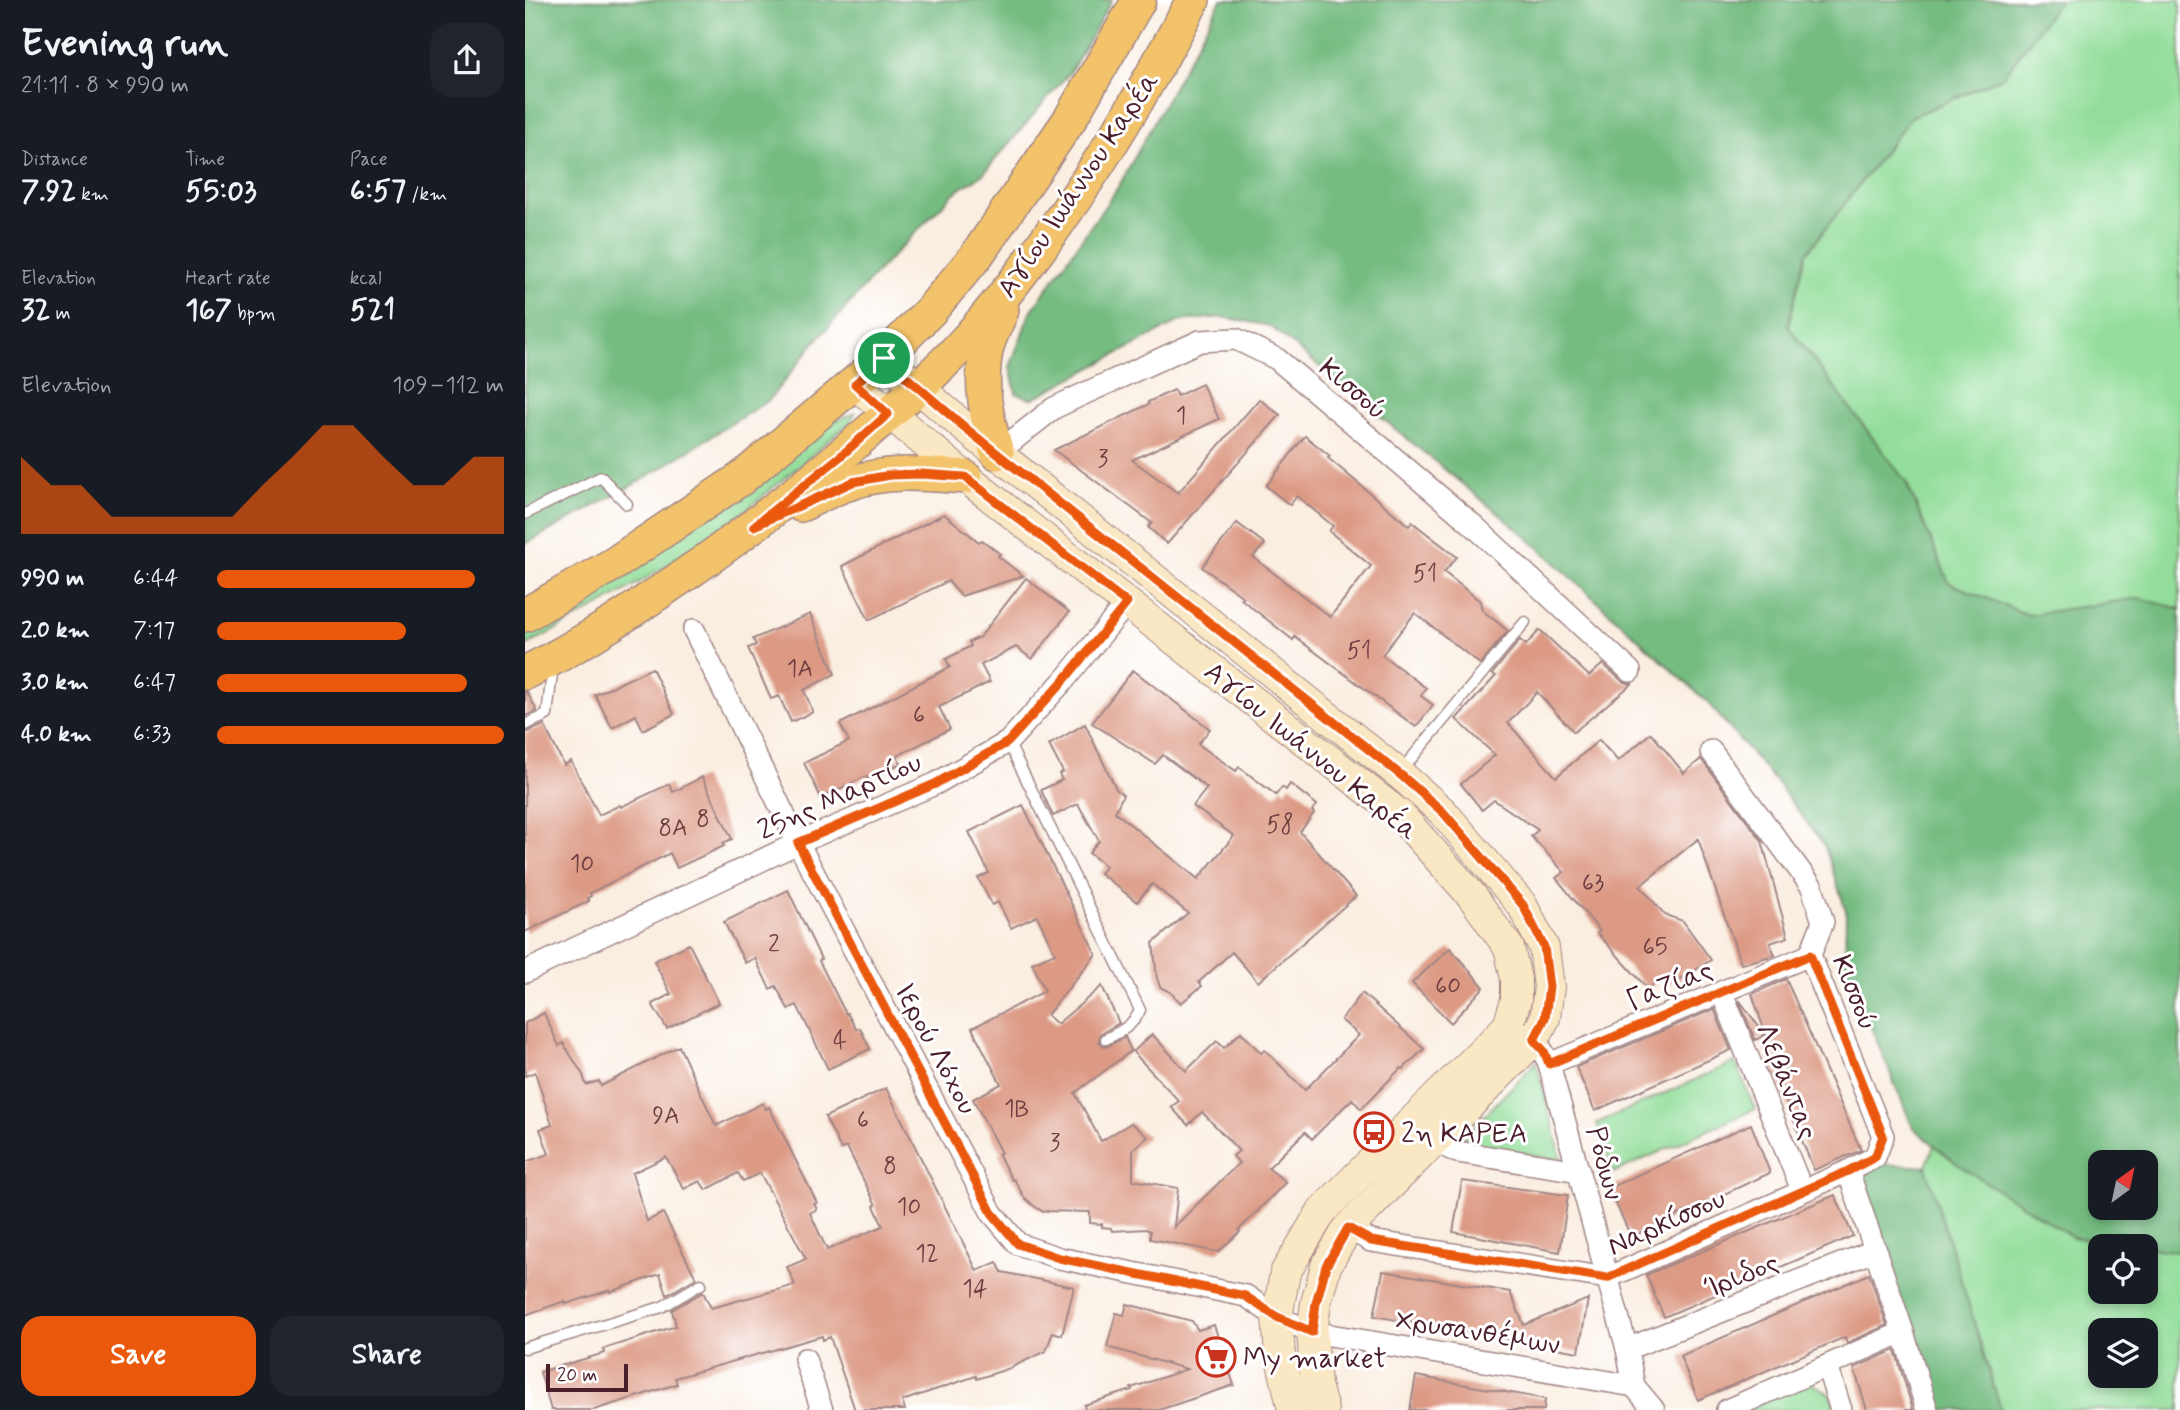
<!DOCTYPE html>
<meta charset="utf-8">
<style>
body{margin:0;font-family:Mynerve,sans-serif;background:#20242c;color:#f1f3f6;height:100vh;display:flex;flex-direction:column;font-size:26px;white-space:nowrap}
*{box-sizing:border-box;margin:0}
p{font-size:23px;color:#9ea1a6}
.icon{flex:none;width:38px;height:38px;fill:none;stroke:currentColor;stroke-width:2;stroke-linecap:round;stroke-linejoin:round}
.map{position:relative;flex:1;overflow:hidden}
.drawer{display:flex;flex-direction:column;background:#171b24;width:525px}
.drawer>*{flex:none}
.needle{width:46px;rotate:33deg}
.tools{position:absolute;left:1563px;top:1150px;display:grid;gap:14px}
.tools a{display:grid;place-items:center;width:70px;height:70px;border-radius:14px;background:#171b24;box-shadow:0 4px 10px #0003;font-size:35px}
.scale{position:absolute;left:21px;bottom:18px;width:82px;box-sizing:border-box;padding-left:7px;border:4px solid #4a1f2b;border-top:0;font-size:19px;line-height:24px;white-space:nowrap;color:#4a1f2b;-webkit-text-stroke:5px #fff;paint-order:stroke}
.pin{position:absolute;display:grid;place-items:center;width:60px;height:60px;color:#fff;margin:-30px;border:4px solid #fff;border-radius:50%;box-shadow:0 2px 7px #0007}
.round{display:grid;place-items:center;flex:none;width:74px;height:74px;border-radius:21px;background:#20242c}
.head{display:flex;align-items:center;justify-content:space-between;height:119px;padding:0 21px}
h1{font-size:38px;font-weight:700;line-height:52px}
.figures{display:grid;grid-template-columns:repeat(3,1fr);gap:10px;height:119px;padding:7px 21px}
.figures div{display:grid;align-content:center}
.figures b{font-size:30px;font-weight:700}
.figures small{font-size:19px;font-weight:400}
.figures p{font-size:19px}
.chart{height:196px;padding:14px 21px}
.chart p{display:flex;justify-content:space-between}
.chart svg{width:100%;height:126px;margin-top:7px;fill:#ea580c;opacity:.7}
.action{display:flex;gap:14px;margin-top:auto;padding:14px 21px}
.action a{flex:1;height:80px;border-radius:21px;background:#ea580c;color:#fff;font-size:28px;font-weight:700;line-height:80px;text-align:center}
.action a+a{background:#20242c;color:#f1f3f6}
ul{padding:0 21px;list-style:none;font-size:23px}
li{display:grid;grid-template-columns:112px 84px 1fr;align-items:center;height:52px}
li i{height:18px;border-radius:9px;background:#ea580c}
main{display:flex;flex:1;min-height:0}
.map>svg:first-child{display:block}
.green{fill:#91dd99;stroke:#6e7e62;stroke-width:2;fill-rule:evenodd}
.forest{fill:#74bc81;stroke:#5f6e56;stroke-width:2;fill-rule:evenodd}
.building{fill:#dc9a84}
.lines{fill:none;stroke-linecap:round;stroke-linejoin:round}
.lane-casing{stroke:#a28686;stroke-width:13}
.street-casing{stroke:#a28686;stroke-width:24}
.secondary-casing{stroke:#a28686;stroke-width:32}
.primary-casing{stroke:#a28686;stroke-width:36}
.lane{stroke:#fff;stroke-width:10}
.street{stroke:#fff;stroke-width:21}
.secondary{stroke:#fae7c3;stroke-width:30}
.primary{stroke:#f2c36a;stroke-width:33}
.route-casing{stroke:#fff;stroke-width:14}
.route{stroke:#ea580c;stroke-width:9}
.labels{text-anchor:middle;stroke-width:6;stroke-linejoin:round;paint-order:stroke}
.number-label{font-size:24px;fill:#6e3e41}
.street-label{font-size:28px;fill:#4a1f2b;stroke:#fff}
.poi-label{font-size:28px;fill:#4a1f2b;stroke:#fff;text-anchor:start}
</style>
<main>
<section class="drawer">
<div class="head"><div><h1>Evening run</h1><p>21:11 · 8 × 990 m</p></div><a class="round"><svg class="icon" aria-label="share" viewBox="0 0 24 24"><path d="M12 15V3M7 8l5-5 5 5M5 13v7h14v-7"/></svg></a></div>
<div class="figures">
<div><p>Distance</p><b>7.92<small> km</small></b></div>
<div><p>Time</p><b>55:03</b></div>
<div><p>Pace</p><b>6:57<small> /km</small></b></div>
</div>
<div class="figures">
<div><p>Elevation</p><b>32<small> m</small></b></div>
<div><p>Heart rate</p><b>167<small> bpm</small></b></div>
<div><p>kcal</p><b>521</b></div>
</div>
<div class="chart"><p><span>Elevation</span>109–112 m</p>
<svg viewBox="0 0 160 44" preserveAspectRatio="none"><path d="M0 44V17L10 27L20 27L30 38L40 38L50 38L60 38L70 38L80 27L90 17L100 6L110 6L120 17L130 27L140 27L150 17L160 17V44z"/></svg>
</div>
<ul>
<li><b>990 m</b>6:44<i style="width:90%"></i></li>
<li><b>2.0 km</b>7:17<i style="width:66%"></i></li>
<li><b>3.0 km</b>6:47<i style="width:87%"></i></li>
<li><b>4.0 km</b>6:33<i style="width:100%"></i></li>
</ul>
<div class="action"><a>Save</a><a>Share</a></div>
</section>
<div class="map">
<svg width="1655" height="1410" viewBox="0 0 1655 1410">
<rect width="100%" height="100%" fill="#fff"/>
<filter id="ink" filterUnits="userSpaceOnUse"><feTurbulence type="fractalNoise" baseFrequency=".0143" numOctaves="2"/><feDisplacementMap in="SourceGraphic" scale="14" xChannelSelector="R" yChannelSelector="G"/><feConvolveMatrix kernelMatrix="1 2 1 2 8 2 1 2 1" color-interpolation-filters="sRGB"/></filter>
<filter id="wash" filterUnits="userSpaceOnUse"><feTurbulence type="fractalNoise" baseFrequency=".00686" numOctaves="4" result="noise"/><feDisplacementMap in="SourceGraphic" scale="28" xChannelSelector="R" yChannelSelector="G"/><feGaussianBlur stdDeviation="1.57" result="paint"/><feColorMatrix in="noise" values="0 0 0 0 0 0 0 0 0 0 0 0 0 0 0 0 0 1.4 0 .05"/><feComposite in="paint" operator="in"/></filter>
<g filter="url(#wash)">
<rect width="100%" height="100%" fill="#faeee1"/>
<g class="green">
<polygon points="1535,0 1655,0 1655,609 1614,598 1503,615 1424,583 1381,482 1263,326 1281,254 1386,117 1478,77"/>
<path d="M330,413L326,421C273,467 220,514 163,552C110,587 55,617 0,646V628L303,424Z"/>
<polygon points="1011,1062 1037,1161 934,1142"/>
<polygon points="1210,1062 1230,1109 1088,1173 1072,1123"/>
<path d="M1409,1145L1435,1166L1548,1237L1614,1246H1575V1292H1620L1621,1247L1655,1252V1410H1476L1401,1167ZM1575,1330H1620V1376H1575Z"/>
<polygon points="1285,1382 1306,1395 1310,1410 1217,1410"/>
</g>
<g class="forest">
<polygon points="0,0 587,0 546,71 458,174 429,193 355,269 290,342 244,400 117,480 0,544"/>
<path d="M696,0H1535L1478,77L1386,117L1281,254L1263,326L1381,482L1424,583L1503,615L1614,598L1655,609V1252L1548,1237L1435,1166L1388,1128L1320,965L1321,911L1300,847L1252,783L1183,703L1002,537L745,326L698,317L655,321L507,399L491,393L485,367L505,313L594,186ZM1620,1162V1208H1575V1162Z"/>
<polygon points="1356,1164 1401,1167 1476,1410 1409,1410 1332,1174"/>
</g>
<g id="blocks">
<g class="building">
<polygon points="677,384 694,419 607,460 653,493 734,399 755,415 642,544 623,527 627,523 529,450 624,404 623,402 649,390 652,396"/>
<polygon points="780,436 805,456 803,458 884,526 887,522 932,557 919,572 955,601 957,610 983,631 955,664 890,613 857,655 901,688 896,696 908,705 891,727 770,637 768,640 716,599 718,597 677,567 712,523 740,544 728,557 805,617 846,566 804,531 808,526 772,496 765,505 741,486"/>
<polygon points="419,514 454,542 457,540 475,554 473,556 498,576 436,596 423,581 344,620 317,566"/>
<polygon points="501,578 544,612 507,659 491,647 456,665 465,682 414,707 425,729 372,756 376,763 343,780 341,776 296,798 279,763 324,741 315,724 425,667 421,659 446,646 444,642 455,637"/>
<polygon points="285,614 310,674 279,690 288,712 266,722 254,696 246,699 223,648 231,645 228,639"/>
<polygon points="1015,630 1064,676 1078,664 1097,681 1107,684 1049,732 1012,692 983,723 1031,777 1074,740 1093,761 1126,733 1159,773 1176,759 1237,841 1263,937 1245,943 1250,955 1216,964 1173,839 1115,886 1140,915 1158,921 1186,960 1156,979 1140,984 1135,979 1123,989 1072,933 1075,931 1031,878 1039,872 1006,836 1013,830 969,800 957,810 936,784 970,755 931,719 971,676 967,674 995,640 1001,645"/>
<polygon points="127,668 149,714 118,730 111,715 87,728 70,695"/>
<polygon points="608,670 685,729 673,744 711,771 714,767 751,795 757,787 761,790 765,784 792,805 787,811 789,813 775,832 831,896 733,982 707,952 674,982 677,986 656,1003 645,992 635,987 632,978 628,943 663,913 627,884 612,902 575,873 581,866 564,853 574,841 553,804 528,816 516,790 537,780 534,774 538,772 524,745 560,724 591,789 598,795 590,812 673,879 709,836 668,806 682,788 638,755 630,764 567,723"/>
<polygon points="0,692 2,692 12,711 0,716"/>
<polygon points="19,725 39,765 46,761 74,815 95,805 96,807 144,784 148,792 177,777 207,839 198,843 199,846 152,868 145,853 65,893 66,896 62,898 64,901 0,932 0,733"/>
<polygon points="498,805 571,954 522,1015 532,1024 577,986 594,1023 575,1034 574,1042 581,1047 600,1037 606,1051 550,1093 576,1141 606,1123 623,1137 608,1149 608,1180 653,1188 649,1227 714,1163 708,1156 714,1151 677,1112 663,1125 646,1107 654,1101 608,1052 627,1034 661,1071 692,1041 699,1048 716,1032 736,1053 740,1050 780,1090 834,1035 816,1020 837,993 899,1049 878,1069 876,1068 836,1109 827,1099 787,1139 780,1132 743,1168 761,1182 714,1230 715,1232 693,1252 625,1239 625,1231 621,1229 587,1231 586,1228 577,1227 577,1224 565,1223 565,1212 517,1211 509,1206 499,1197 489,1179 487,1180 473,1154 476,1153 448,1099 476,1084 447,1028 520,991 507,963 530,953 512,916 486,928 473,902 467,905 453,878 464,873 444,832"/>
<polygon points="263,890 296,959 294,961 321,1014 322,1013 331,1029 335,1028 345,1049 303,1069 272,1005 263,1009 251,986 245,989 230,958 220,963 199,922"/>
<polygon points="164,944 194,1003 142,1029 127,1004 146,994 129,961"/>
<polygon points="925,948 959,987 926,1023 887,983"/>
<polygon points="1261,979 1336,1150 1289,1170 1237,1043 1243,1041 1227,994"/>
<polygon points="1214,1001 1215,1001 1240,1035 1230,1040"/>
<polygon points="1189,1009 1206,1050 1070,1111 1051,1067"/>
<polygon points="19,1013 34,1046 38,1043 58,1075 61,1085 74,1081 76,1086 154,1046 191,1126 238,1103 241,1109 244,1107 292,1203 289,1204 292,1209 285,1213 302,1250 358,1226 349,1206 351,1205 322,1147 316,1149 300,1117 361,1088 452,1271 472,1262 477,1272 549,1287 537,1335 528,1332 521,1351 485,1368 452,1379 451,1376 377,1401 380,1410 330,1410 305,1337 298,1340 297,1336 150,1378 152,1384 69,1410 26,1410 15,1372 80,1353 78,1349 151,1326 147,1310 178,1292 186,1308 270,1285 262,1267 281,1259 235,1173 218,1181 213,1173 181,1190 175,1181 159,1189 141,1157 107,1173 122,1221 138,1213 171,1278 142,1295 135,1274 85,1292 85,1290 41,1304 40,1301 0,1315 0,1162 24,1154 15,1129 27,1125 10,1072 0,1076 0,1023"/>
<polygon points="1226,1124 1245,1173 1106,1237 1084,1188"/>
<polygon points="937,1181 1043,1195 1035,1252 928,1232"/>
<polygon points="1310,1195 1328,1236 1139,1317 1121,1275"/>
<polygon points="858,1271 985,1292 999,1325 1063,1299 1054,1352 849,1316"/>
<polygon points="1344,1274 1362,1325 1322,1343 1320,1337 1173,1400 1155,1356"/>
<polygon points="602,1304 667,1321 673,1330 689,1325 709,1385 634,1410 560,1410 559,1405 607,1390 606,1388 662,1369 582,1347 591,1313 599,1315"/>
<polygon points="1370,1350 1388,1410 1342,1410 1329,1368"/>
<polygon points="891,1376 1020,1399 1019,1410 885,1410"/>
</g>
</g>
</g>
<g filter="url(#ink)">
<use href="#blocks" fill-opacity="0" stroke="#a28686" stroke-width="2"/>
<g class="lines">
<g class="lane-casing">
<g id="lane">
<polyline points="0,514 76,477 102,504"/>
<polyline points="0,725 22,715 28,665"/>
<path d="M483,742L615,1010C609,1025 595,1032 581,1039"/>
<polyline points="876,771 1000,622"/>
<polyline points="0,1348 137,1307 176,1284"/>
</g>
</g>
<g class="street-casing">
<g id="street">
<polyline points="472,453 529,408 552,397 675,341 711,339 752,359 947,524 1105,671"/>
<polyline points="169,630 273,843 467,1213 493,1244 534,1258 721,1296 752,1317 787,1332 1109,1386"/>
<polyline points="0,972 273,843 410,784 483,742 540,679 602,603"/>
<polyline points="1197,993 1277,1190"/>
<path d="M997,1033C1011,1041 1018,1049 1024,1064L1102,1349L1109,1386L1129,1410"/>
<polyline points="1024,1064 1285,955"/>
<polyline points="909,1141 932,1152 1054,1171"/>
<polyline points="1323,1171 1378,1332 1402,1410"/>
<polyline points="823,1228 846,1241 1082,1278 1323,1171 1350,1157 1358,1136 1285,955 1298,922 1287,887 1186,751"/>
<polyline points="1102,1349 1351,1250"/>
<polyline points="280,1359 297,1410"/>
<polyline points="1302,1366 1316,1410"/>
<polyline points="1202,1410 1378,1332"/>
</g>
</g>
<g class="secondary-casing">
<g id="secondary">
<polyline points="359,358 444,431 877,776 918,812 997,905 1019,948 1024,987 1020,1018 1009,1040 823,1228 801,1266 791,1303 787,1332 791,1385 798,1410"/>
<polyline points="330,384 440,477 875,815 947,896 984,948 991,979 991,1000 983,1026 797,1211 760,1273 752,1317 755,1354 768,1410"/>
</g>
</g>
<g class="primary-casing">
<g id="primary">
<path d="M472,453C462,419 454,386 461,351C464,337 472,323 477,310"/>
<path d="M276,505C292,497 309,488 326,483C362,470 402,474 440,477"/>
<polyline points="0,615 89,564 217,478 359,358 406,310 452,255 545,119 614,0"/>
<path d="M0,673C63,642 122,601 180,561C242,517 300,470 358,419C387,393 417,367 442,339C532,237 605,120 668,0"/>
</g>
</g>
<use href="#lane" class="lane"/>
<use href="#street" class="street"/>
<use href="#secondary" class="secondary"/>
<use href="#primary" class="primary"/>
</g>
</g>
<g class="lines" filter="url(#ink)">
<g class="route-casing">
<polygon id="route" points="359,358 444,431 877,776 918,812 998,905 1019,947 1024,987 1020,1018 1009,1040 1019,1051 1024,1064 1285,955 1358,1136 1350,1157 1323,1171 1082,1278 846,1241 823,1228 801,1266 791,1303 787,1332 752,1317 720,1296 534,1258 493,1244 467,1213 273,843 410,784 483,742 540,679 602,603 440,477 397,474 365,475 328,482 229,526 317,455 363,414 330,384"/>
</g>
<use href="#route" class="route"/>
</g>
<defs>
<g id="bus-ring" transform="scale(2.0125)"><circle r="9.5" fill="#fff" stroke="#c8321e" stroke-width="1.5"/><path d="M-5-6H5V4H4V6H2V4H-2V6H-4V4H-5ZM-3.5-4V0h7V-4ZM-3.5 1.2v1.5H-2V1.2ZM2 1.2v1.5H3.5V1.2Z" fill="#c8321e"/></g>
<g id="supermarket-ring" transform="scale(2.0125)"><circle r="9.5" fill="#fff" stroke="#c8321e" stroke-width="1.5"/><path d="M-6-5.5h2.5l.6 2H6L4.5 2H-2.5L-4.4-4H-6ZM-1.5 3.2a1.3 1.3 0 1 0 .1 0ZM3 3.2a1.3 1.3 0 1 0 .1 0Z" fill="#c8321e"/></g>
</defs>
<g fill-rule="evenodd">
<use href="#bus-ring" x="849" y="1132"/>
<use href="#supermarket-ring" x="691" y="1357"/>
</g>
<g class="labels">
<g class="number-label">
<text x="656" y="423">1</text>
<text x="578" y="466">3</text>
<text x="900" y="581">51</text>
<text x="834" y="658">51</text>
<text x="275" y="676">1Α</text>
<text x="394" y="722">6</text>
<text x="178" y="826">8</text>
<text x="755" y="832">58</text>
<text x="148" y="835">8Α</text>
<text x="57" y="871">10</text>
<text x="1068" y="890">63</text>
<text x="249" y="951">2</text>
<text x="1130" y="954">65</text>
<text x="923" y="993">60</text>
<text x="315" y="1048">4</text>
<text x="492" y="1116">1Β</text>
<text x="141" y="1123">9Α</text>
<text x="338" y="1127">6</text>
<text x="530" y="1150">3</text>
<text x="365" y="1173">8</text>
<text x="384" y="1214">10</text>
<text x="402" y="1261">12</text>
<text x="450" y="1296">14</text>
</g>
<g class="street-label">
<text transform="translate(552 184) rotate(-56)" y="10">Αγίου Ιωάννου Καρέα</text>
<text transform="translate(829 388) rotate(40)" y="10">Κισσού</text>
<text transform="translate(787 750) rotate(39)" y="10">Αγίου Ιωάννου Καρέα</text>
<text transform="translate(314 795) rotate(-24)" y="10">25ης Μαρτίου</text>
<text transform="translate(1144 984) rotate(-22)" y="10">Γαζίας</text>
<text transform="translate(1331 992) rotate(68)" y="10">Κισσού</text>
<text transform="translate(412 1048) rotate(62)" y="10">Ιερού Λόχου</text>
<text transform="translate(1263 1081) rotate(68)" y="10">Λεβάντας</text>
<text transform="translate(1081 1163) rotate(75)" y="10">Ρόδων</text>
<text transform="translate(1141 1221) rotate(-24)" y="10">Ναρκίσσου</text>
<text transform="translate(1216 1274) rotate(-22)" y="10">Ίριδος</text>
<text transform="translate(953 1331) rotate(9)" y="10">Χρυσανθέμων</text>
</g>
<g class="poi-label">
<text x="876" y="1142">2η ΚΑΡΕΑ</text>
<text x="718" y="1367">My market</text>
</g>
</g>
</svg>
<div class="tools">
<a><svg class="needle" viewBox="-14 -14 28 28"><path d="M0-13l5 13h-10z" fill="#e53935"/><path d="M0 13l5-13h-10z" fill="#9ea1a6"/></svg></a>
<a><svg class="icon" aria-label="locate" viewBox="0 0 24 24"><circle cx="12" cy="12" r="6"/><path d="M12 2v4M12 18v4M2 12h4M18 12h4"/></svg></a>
<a><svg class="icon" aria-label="layers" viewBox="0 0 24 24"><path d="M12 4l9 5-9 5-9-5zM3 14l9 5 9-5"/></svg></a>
</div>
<div class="scale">20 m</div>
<div class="pin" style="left:359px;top:358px;background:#1e9e55"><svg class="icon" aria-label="arrive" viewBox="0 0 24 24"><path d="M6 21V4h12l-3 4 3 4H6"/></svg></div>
</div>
</main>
